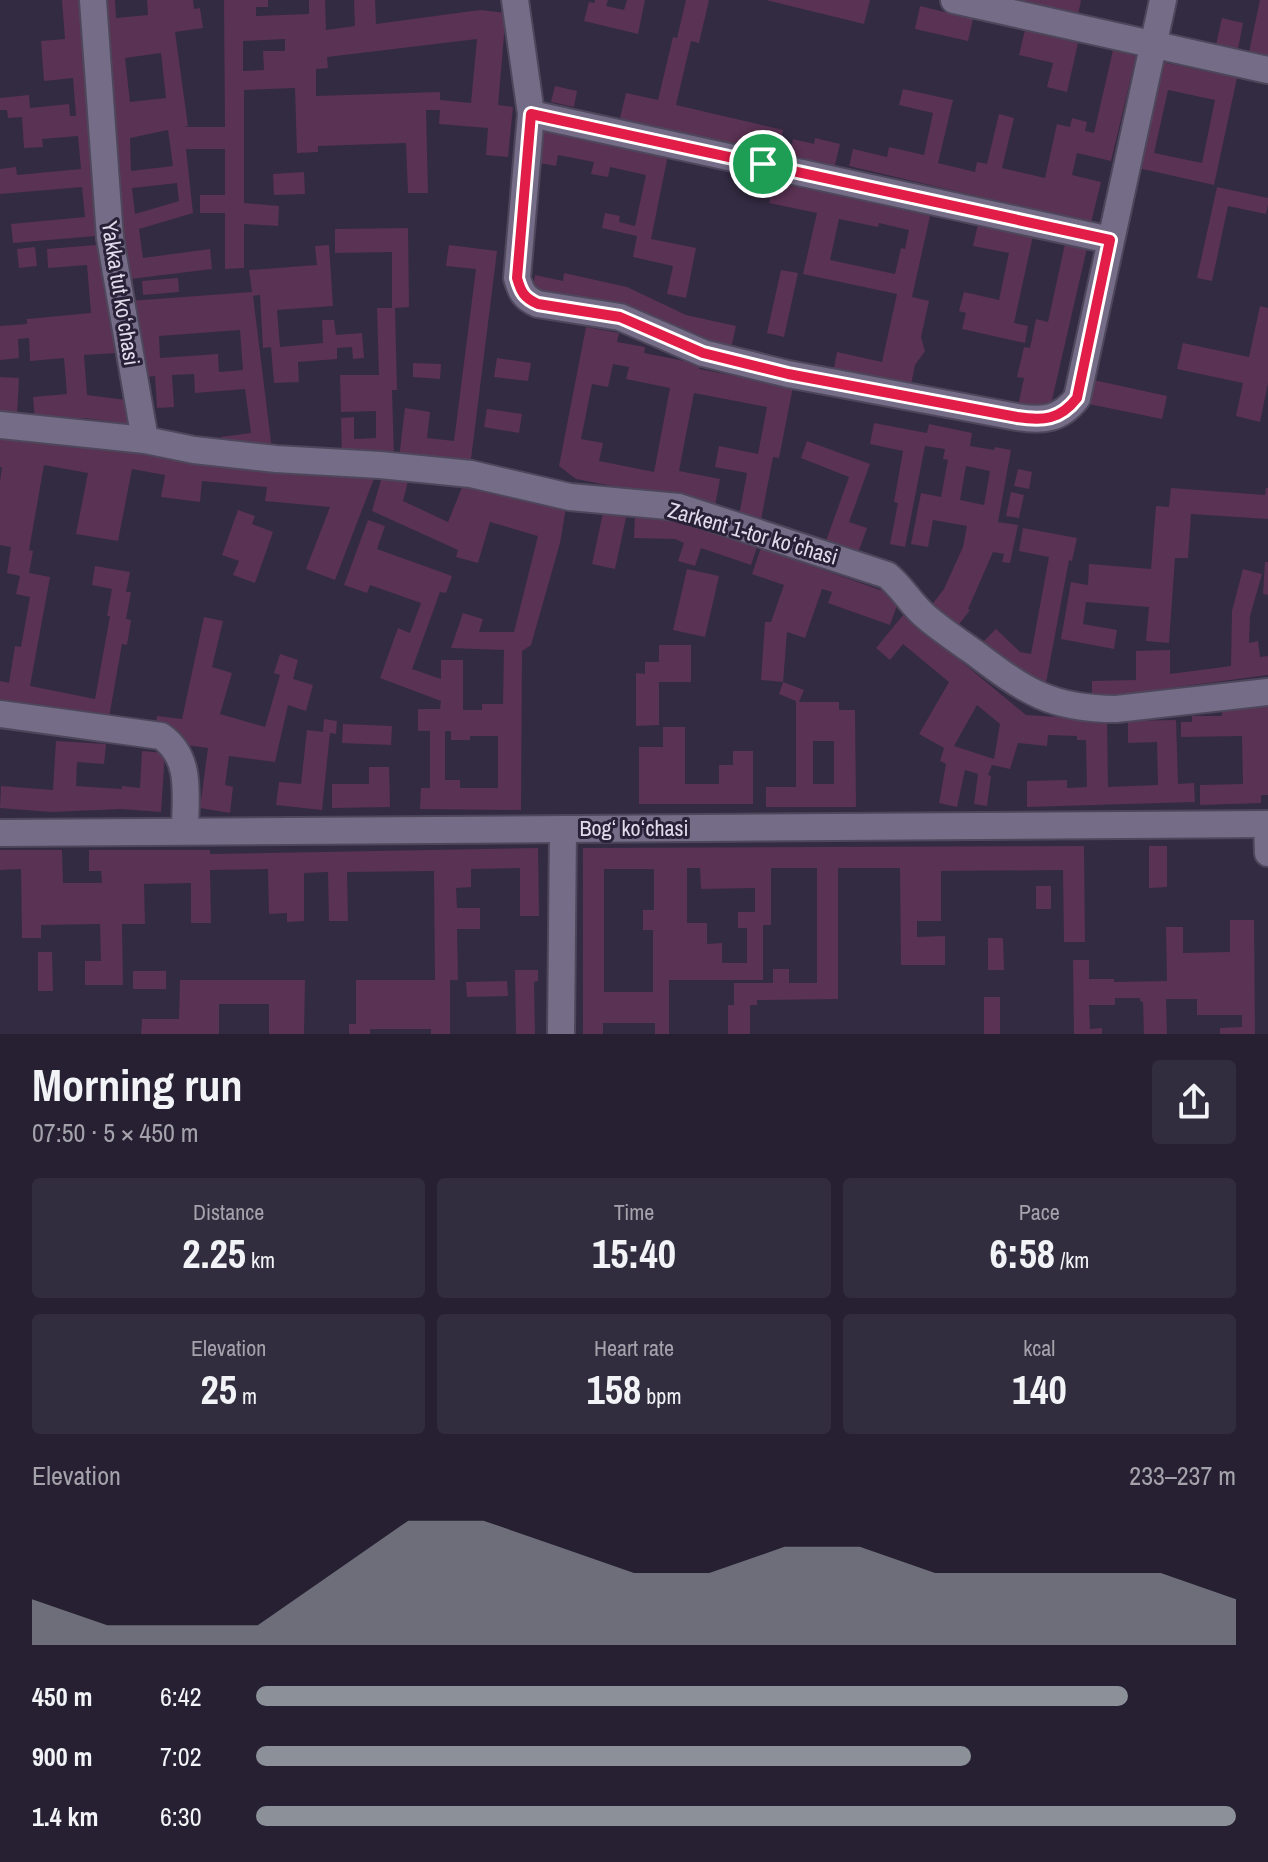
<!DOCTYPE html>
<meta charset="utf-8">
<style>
body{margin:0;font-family:"Archivo Narrow",sans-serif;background:#322d3e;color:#f1f3f6;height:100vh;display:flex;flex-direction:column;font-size:30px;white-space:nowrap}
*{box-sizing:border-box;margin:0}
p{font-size:26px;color:#a4a3ac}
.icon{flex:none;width:44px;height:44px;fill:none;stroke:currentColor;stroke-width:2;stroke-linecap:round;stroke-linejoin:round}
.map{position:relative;height:1034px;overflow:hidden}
.drawer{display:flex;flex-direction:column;background:#262032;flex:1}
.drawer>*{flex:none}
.pin{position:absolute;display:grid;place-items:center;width:68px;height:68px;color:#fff;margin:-34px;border:4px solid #fff;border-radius:50%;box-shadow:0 2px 8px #0007}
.round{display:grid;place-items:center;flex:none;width:84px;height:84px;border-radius:8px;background:#322d3e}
.overview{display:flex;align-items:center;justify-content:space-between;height:136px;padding:0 32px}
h1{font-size:44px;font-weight:700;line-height:60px}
.stats{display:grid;grid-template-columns:repeat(3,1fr);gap:12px;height:136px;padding:8px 32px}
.stats div{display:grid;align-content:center;border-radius:8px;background:#322d3e;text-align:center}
.stats b{font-size:40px;font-weight:700}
.stats small{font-size:22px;font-weight:400}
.stats p{font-size:22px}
.chart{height:224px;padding:16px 32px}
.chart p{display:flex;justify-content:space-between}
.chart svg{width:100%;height:144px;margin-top:8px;fill:#8c9099;opacity:.7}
ul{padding:0 32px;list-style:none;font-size:26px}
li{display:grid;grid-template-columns:128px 96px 1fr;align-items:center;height:60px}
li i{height:20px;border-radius:10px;background:#8c9099}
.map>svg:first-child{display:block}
.building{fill:#5a3253;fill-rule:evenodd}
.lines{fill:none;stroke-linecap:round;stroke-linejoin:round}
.minor-casing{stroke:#4e475b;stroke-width:30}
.minor{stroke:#756c87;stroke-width:26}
.route-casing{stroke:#fff;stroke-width:16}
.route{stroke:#e11d48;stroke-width:10}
.labels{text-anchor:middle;stroke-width:6;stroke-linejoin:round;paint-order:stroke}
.street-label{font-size:22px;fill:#e0dceb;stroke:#292138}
</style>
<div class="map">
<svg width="1268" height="1034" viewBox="0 0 1268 1034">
<rect width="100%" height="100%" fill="#332b42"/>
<g class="building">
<polygon points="62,0 88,0 108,235 13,243 11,224 85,217 82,187 0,194 0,169 16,167 17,175 81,169 78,136 42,139 43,147 24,148 22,117 8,118 7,110 0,110 0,98 29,95 30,108 69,104 70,116 76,116 73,78 44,81 41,41 65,39"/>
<path d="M99,0H115L116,18L148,15L147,0H193L194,9L200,8L203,28L175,32L188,126L183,127H225L224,0H268V7H256V16L309,14V0H325L326,30L355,26L354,0H375L376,24L480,10L506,13L498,105L513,107L508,157L486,155L488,128L439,124L440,110H426L428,193H408L406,143L318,146V152L297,153L295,88L244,90V203L279,206L278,226L244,224V268L225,269V213H200V195H225V149H186L193,213L139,229L143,258L210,249L212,269L122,280ZM285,39V51H263L264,70L243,71V41ZM477,39L471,103L440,100V92L316,96V69L328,68L327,57ZM161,53L166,98L130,102L125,58ZM168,130L173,166L131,171L130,138ZM177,183L179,201L135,214L132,188Z"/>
<polygon points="595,0 608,0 606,6 624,10 627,0 645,0 638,34 584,21 589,2 594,3"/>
<polygon points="686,0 709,0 699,43 691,41 676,105 783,130 778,155 620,118 626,93 658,100 673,37 677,38"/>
<polygon points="766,0 870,0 864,24"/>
<polygon points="1016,0 1081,0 1078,16"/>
<polygon points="1260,0 1268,0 1268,56 1249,52"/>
<polygon points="920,6 973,19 968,41 915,29"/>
<polygon points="1222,18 1243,23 1238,49 1216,45"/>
<polygon points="1025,30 1078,43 1067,92 1047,87 1053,63 1019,55"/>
<polygon points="1113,50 1136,56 1111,161 1077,153 1072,175 1101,182 1091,223 849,166 853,149 887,157 889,147 924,155 933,113 899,105 903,89 953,100 938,163 975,172 977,162 987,164 999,114 1014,118 1002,168 1045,178 1057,124 1070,127 1072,118 1087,122 1085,131 1094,133"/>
<path d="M1157,61L1237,78L1214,185L1134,167ZM1168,90L1215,100L1202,163L1154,153Z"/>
<polygon points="555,86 577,91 574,107 551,102"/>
<polygon points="541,127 668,155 651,239 696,248 686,298 667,294 673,266 633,257 637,236 602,228 605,213 620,216 619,222 635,226 646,175 610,167 608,177 591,174 594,162 558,155 556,166 534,162"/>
<polygon points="815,138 840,144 834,169 789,158 793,139 814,144"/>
<polygon points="304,172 305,194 274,195 273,174"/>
<path d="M774,180L930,216L912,297L929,301L921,337L925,351L915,365L910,390L833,373L837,352L882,362L897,294L803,274L817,213L769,203ZM839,219L878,227L879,223L909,230L905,249L901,248L895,274L830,260Z"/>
<polygon points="1217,187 1268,198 1268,204 1266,214 1228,206 1212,281 1197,278"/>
<polygon points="978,224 1033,236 1014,323 1028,326 1025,343 962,329 966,313 959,311 964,292 999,300 1009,253 973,246"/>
<polygon points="408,228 409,307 395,308 397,390 392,390 394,459 342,460 341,418 354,417 354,439 376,438 376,411 341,412 340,375 379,375 377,308 392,308 392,252 335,253 335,229"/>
<polygon points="107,244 117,353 84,355 87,395 134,401 131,424 84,418 35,420 33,397 67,394 64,358 30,361 29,338 18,339 19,358 0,360 0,326 27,324 27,319 91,313 87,265 48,268 47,249"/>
<polygon points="1065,244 1087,248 1049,413 1018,406 1024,378 1017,377 1024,347 1030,348 1036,319 1048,322"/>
<path d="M329,245L333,306L277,310L280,347L323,343L322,320H334L336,335L362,333L364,358L353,359L352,347L337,348V359L298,362L299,382L274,383L271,347L263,348L260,295L253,296L272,450H223L221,437L251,433L245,389L195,393L194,374L172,375L174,407L157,408L155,376L138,378L129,301L252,292L249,270L317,265L315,246ZM240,330L243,370L219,372L218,354L160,358L159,336Z"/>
<polygon points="449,245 497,251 470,467 399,458 405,408 430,412 427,438 454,441 476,269 446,266"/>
<polygon points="35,247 37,266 19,268 17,249"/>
<polygon points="781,270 798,273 784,337 767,333"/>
<polygon points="564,273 627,287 686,315 736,326 731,349 533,290 535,275 563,281"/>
<polygon points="178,278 179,292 143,295 142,281"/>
<polygon points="1260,306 1268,308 1268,383 1260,422 1236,416 1243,383 1177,369 1183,343 1249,357"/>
<path d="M586,327L619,333L617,342L645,347L644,353L700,364L699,369L793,387L779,458L773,457L760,525L738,521L747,473L715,467L719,446L758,454L767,407L694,393L679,471L720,479L715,506L576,479L559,466ZM613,364L629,367L626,379L670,388L654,472L599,461L603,443L581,439L592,384L608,387Z"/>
<polygon points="497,358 531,363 528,381 494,377"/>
<polygon points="413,363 441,364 440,379 413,377"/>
<polygon points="0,377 19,378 17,415 0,414"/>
<polygon points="1089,379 1167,396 1162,419 1084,403"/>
<polygon points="487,409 522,414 519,433 484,427"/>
<path d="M874,423L927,433L929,424L972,433L970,446L994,450L995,447L1011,450L998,522L1018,525L1010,563L1002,562L1004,554L993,552L968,609L970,610L957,627L931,606L944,589L963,547L967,526L933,520L928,547L911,544L921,493L941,497L948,460L943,459L945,449L925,446L905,547L890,544L898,503L894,502L903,451L870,444ZM966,466L990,471L984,505L960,500Z"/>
<polygon points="0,436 26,436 110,451 112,445 375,476 335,580 306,569 330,507 265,501 267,487 202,481 200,502 161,497 165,475 132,469 118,541 76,534 88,473 44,465 29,550 33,551 29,573 50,577 30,686 95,699 110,616 107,616 112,589 92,585 95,566 130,572 126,592 131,592 126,619 131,620 127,645 122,644 108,723 0,704 0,681 9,683 15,646 21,647 30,597 16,594 20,576 7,573 11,547 0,545 0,481 2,467 0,467"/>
<polygon points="807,441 870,464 849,522 867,528 858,553 826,541 849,477 801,458"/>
<polygon points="1018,469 1032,472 1029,489 1014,486"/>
<path d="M384,470L409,477L403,501L448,522L465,480L566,508L560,543L531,645L522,651L521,810L420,809L421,788H430V731H418V709H440L441,701L380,678L398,628L410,633L421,603L370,585L367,593L344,585L368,520L385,526L377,549L452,576L446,593L440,592L412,669L441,679V660H463V710H482V704H503L504,650L451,648L463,613L483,619L479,632H514L538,536L490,522L478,563L456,557L458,550L372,511ZM445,731H451V740H470V736H498V788H460V780H445Z"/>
<polygon points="1171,488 1265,495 1266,488 1268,488 1268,519 1191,514 1188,558 1175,558 1169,643 1146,641 1149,607 1086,602 1083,624 1117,630 1114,649 1061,639 1071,582 1088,585 1089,564 1151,569 1156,506 1169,507"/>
<polygon points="1011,492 1024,495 1019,518 1006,516"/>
<polygon points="604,508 627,513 615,569 592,564"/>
<polygon points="238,510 255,516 252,524 273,532 255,583 233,575 239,561 222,555"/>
<polygon points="635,514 683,515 759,541 751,565 701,548 695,566 678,561 684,543 675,539 634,538"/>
<polygon points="1023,528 1077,538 1072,561 1069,560 1046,683 1015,677 981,644 996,629 1020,652 1031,654 1049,557 1019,551"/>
<polygon points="761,548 900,597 890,625 828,603 832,592 822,589 805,638 787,632 783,682 761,680 765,622 771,622 784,585 752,574"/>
<polygon points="1265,562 1268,562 1268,595 1263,594"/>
<polygon points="687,569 719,576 705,637 673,630"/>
<polygon points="1243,569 1262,574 1250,616 1249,643 1258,641 1260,657 1268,656 1268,675 1170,688 1170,695 1092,695 1092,681 1136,680 1136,651 1170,650 1170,674 1231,666 1232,611"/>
<path d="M904,614L1026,715L1107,720L1108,787L1158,785L1157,742L1128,743V721L1176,720L1178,784L1194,783L1195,802L1027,807V781L1067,780V788L1087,787L1086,740H1077V736L1048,735L1047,746L1018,743L1010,769L992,765L988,775L991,776L987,806L974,804L978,774L965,770L957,807L939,803L946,764L940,761L944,748L919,734L949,682L903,644L890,660L876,648ZM977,705L1000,724L994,759L954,746Z"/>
<polygon points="204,617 223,621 212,667 232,673 220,714 265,727 280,675 274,673 280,654 298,660 293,679 313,685 306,711 288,705 275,762 229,756 225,785 233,787 230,813 200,808 208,748 185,745 155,729 157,716 182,719"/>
<polygon points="659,645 691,645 691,682 659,682 659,725 636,726 636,673 645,674 645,662 659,662"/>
<path d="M783,682L804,690L799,702H839V710H855L856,807H766V787H796V701L779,694ZM813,741H834V784H813Z"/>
<polygon points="1268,706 1268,795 1261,795 1261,803 1200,805 1200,785 1243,784 1242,736 1181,737 1181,722 1192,722 1192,716 1222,716 1222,707"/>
<polygon points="324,719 337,721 336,734 330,733 322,810 276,805 279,782 301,784 307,730 323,732"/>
<polygon points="343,724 392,726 391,745 342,743"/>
<polygon points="663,727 685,727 685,784 719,784 719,765 733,765 733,751 753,751 753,804 639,804 639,747 663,747"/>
<polygon points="56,741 106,744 104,764 77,762 76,786 122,789 122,786 140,788 142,751 165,753 161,812 121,809 51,812 0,808 1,786 53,790"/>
<polygon points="369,767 389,767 390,807 332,808 332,784 369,784"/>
<path d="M1084,846L1085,942H1064L1063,870L941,871V921H917V937L945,936V965H901L900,868H838V999L757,1000V1005H750V1034H728V1005H734V983H773V969H789V983H817V868H771V925H763V980H669V1034H655V1023H603V1034H583V848ZM687,868H700L701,889L755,888V912H738V928H747V963H722V943L707,944V923H687ZM604,869H654V910H643V930H653V992H604Z"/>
<polygon points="1149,846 1167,846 1167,887 1149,888"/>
<polygon points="538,848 539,916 520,916 520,868 471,869 471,887 456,888 457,908 480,908 480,929 457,929 458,980 450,980 450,1034 431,1034 431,1029 370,1029 370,1034 349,1034 349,1024 356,1024 356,980 435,980 434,871 347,872 348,921 329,921 328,872 304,873 304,921 287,922 287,913 269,914 268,869 210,870 211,923 191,923 191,883 144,884 145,924 122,924 123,985 85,985 85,961 101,961 100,924 41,925 41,938 22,938 21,869 0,870 0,850 62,850 63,883 102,883 101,871 89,871 89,850 210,850 210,854"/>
<rect x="1036" y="886" width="15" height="23"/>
<polygon points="1230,920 1254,920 1255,1034 1220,1034 1220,1028 1242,1027 1242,1015 1197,1015 1197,999 1166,999 1167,1034 1144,1034 1143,1002 1140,1001 1140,998 1115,998 1115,1005 1089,1005 1090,1029 1102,1028 1102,1034 1074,1034 1073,960 1089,960 1089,979 1114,979 1114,982 1167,981 1166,927 1183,927 1183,953 1230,952"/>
<polygon points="988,938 1003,938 1004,970 988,970"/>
<polygon points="38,952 52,952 53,991 38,991"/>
<polygon points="515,970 538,970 538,981 534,982 535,1034 516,1034"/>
<rect x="133" y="971" width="33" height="18"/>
<polygon points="180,980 305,980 304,1034 269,1034 269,1004 219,1004 219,1034 141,1034 142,1019 179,1019"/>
<polygon points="507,981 508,996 467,997 466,982"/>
<rect x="984" y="997" width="16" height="37"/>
</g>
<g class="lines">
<g class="minor-casing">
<g id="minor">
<polyline points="93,0 110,238 145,440"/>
<polyline points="515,0 531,114"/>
<polyline points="954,0 1268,70"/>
<path d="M1110,240L531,114L517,278C521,292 524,298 538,304L620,317L703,353L788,374L1017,417C1042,421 1060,420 1077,398L1163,0"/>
<path d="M0,425L145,440L194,450L276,459L380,465L471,474L570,497L679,507L887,575C902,587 910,603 925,616C940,629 958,641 975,653C1025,691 1051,709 1116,709L1268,692"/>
<path d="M0,714L161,736C193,758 185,797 185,831"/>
<polyline points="1267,824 1268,853"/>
<polyline points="0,833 1268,824"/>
<polyline points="561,1034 563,829"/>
</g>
</g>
<use href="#minor" class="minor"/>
</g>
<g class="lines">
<g class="route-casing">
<path id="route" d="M531,114L1110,240L1077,398C1060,420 1043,421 1017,417L788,374L703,353L620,317L538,304C524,298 521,292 517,278Z"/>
</g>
<use href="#route" class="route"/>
</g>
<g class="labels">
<g class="street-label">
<text transform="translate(121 293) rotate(81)" y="8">Yakka tut koʻchasi</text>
<text transform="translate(753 533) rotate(16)" y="8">Zarkent 1-tor koʻchasi</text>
<text x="634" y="836">Bogʻ koʻchasi</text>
</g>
</g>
</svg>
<div class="pin" style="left:763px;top:164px;background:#1e9e55"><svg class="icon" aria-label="arrive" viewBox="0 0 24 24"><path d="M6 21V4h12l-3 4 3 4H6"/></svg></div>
</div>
<section class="drawer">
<div class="overview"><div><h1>Morning run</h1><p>07:50 · 5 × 450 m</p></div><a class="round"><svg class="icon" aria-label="share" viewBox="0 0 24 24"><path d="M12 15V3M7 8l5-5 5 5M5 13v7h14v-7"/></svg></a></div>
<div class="stats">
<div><p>Distance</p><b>2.25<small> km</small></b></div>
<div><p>Time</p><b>15:40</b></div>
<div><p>Pace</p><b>6:58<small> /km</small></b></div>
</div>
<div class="stats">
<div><p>Elevation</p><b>25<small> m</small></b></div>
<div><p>Heart rate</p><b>158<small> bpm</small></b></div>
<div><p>kcal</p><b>140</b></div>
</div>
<div class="chart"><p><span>Elevation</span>233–237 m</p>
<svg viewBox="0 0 160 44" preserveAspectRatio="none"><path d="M0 44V30L10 38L20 38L30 38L40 22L50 6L60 6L70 14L80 22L90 22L100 14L110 14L120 22L130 22L140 22L150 22L160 30V44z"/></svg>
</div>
<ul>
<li><b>450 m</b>6:42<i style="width:89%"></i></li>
<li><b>900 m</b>7:02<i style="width:73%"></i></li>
<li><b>1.4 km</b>6:30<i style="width:100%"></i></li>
</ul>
</section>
